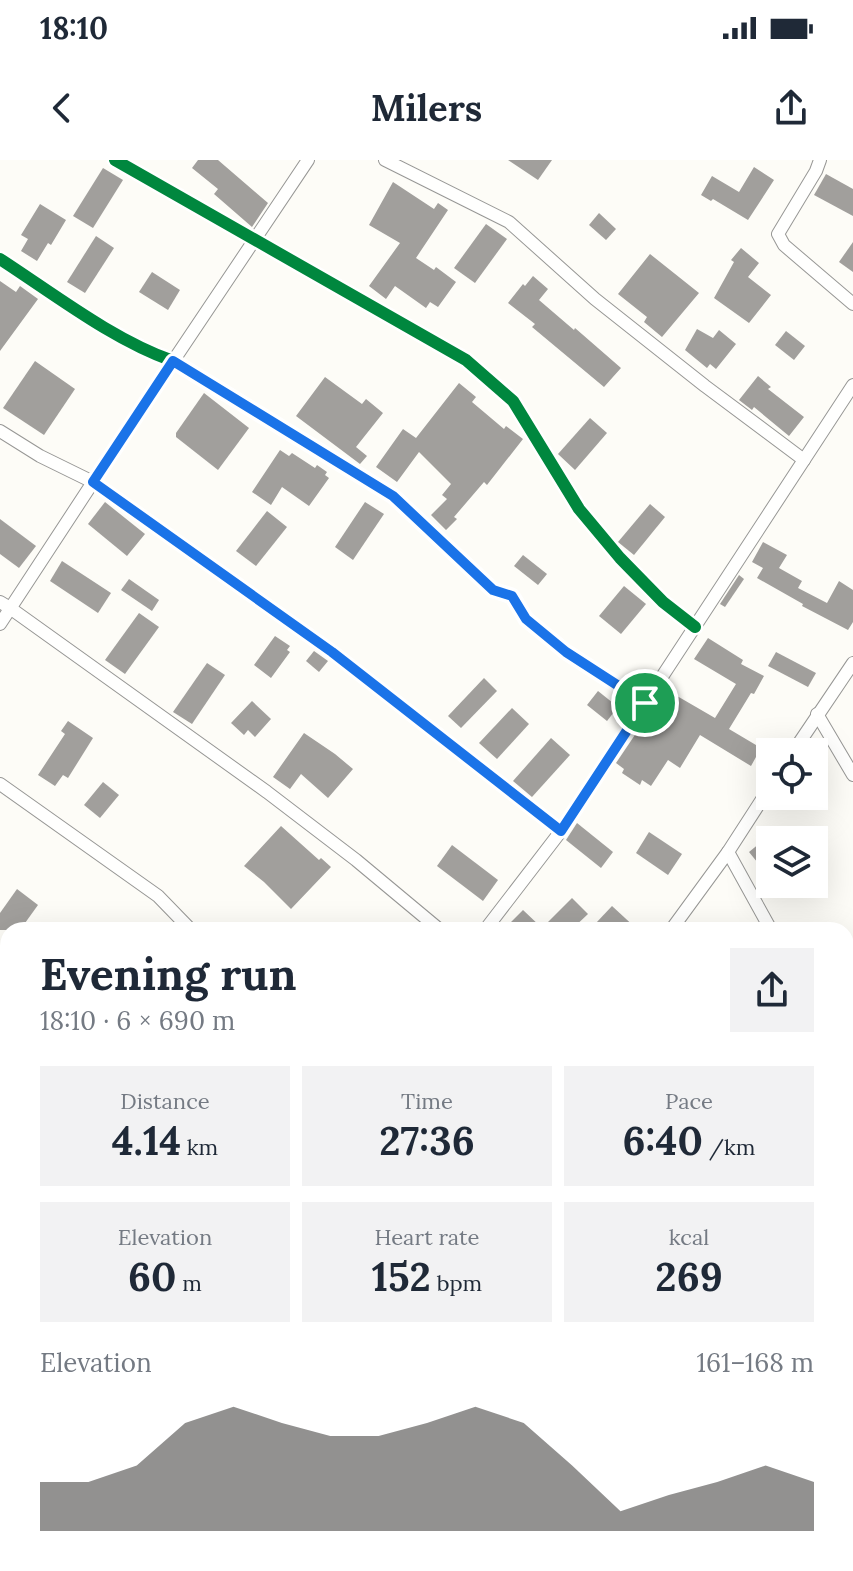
<!DOCTYPE html>
<meta charset="utf-8">
<style>
body{margin:0;font-family:Lora,serif;background:#f2f2f3;color:#1f2937;height:100vh;display:flex;flex-direction:column;font-size:30px;white-space:nowrap}
*{box-sizing:border-box;margin:0}
p{font-size:26px;color:#747a83}
.icon{flex:none;width:44px;height:44px;fill:none;stroke:currentColor;stroke-width:2;stroke-linecap:round;stroke-linejoin:round}
.map{position:relative;flex:1;overflow:hidden}
.panel{position:absolute;left:0px;top:762px;width:854px;height:650px;display:flex;flex-direction:column;background:#fff;border-radius:24px 24px 0 0;box-shadow:0 8px 32px #0002}
.panel>*{flex:none}
.fabs{position:absolute;left:756px;top:578px;display:grid;gap:16px}
.fabs a{display:grid;place-items:center;width:72px;height:72px;border-radius:0px;background:#fff;box-shadow:0 8px 32px #0002;font-size:40px}
.pin{position:absolute;display:grid;place-items:center;width:68px;height:68px;color:#fff;margin:-34px;border:4px solid #fff;border-radius:50%;box-shadow:0 2px 8px #0007}
.round{display:grid;place-items:center;flex:none;width:84px;height:84px;border-radius:0px;background:#f2f2f3}
.summary{display:flex;align-items:center;justify-content:space-between;height:136px;padding:0 40px}
h1{font-size:44px;font-weight:700;line-height:60px}
.figures{display:grid;grid-template-columns:repeat(3,1fr);gap:12px;height:136px;padding:8px 40px}
.figures div{display:grid;align-content:center;border-radius:0px;background:#f2f2f3;text-align:center}
.figures b{font-size:40px;font-weight:700}
.figures small{font-size:22px;font-weight:400}
.figures p{font-size:22px}
.chart{height:224px;padding:16px 40px}
.chart p{display:flex;justify-content:space-between}
.chart svg{width:100%;height:144px;margin-top:8px;fill:#646362;opacity:.7}
.status{display:flex;justify-content:space-between;align-items:center;height:56px;padding:0 40px;background:#fff;direction:ltr}
.status svg{height:22px;fill:currentColor}
header{display:flex;justify-content:space-between;align-items:center;height:104px;padding:0 40px;background:#fff;font-size:36px;font-weight:700}
.map>svg:first-child{display:block}
.building{fill:#a19f9c}
.lines{fill:none;stroke-linecap:round;stroke-linejoin:round}
.minor-casing{stroke:#979795;stroke-width:14}
.minor{stroke:#fffffe;stroke-width:12}
.cycleway-casing{stroke:#fff;stroke-width:17}
.cycleway{stroke:#00873e;stroke-width:12}
.route-casing{stroke:#fff;stroke-width:16}
.route{stroke:#1a73e8;stroke-width:10}
</style>
<div class="status"><b>18:10</b><svg viewBox="0 0 49 12"><path d="M0 12V9h3v3zM5 12V6h3v6zM10 12V3h3v9zM15 12V0h3v12zM26 1h20v11H26zM47 4h2v5h-2z"/></svg></div>
<header><svg class="icon" aria-label="back" viewBox="0 0 24 24"><path d="M15 5l-7 7 7 7"/></svg>Milers<svg class="icon" aria-label="share" viewBox="0 0 24 24"><path d="M12 15V3M7 8l5-5 5 5M5 13v7h14v-7"/></svg></header>
<div class="map">
<svg width="853" height="1411" viewBox="0 0 853 1411">
<rect width="100%" height="100%" fill="#fdfcf7"/>
<g class="building">
<polygon points="198,0 218,0 268,43 252,67 214,34 218,29 192,8"/>
<polygon points="508,0 552,0 538,20"/>
<polygon points="754,7 774,20 748,60 713,39 711,41 701,35 712,16 739,32"/>
<polygon points="103,8 123,20 93,68 73,56"/>
<polygon points="826,14 853,29 853,56 814,35"/>
<polygon points="393,22 434,49 438,43 448,50 416,98 434,110 436,107 456,122 438,147 430,142 426,148 395,126 386,139 369,126 400,83 369,65"/>
<polygon points="40,44 66,60 51,85 48,83 37,101 21,91 28,79 21,75"/>
<polygon points="599,53 616,69 606,80 589,65"/>
<polygon points="486,64 507,79 475,123 454,108"/>
<polygon points="96,76 114,88 85,133 67,122"/>
<polygon points="853,82 853,112 839,102"/>
<polygon points="741,88 759,103 748,117 771,135 749,163 714,138 734,102 731,100"/>
<polygon points="650,94 699,133 662,177 644,162 647,157 618,134"/>
<polygon points="152,112 180,130 168,150 139,132"/>
<polygon points="533,116 548,129 539,140 574,170 575,168 621,208 604,227 532,167 535,164 508,143 523,124 525,126"/>
<polygon points="0,121 16,132 20,126 38,139 0,191"/>
<polygon points="697,169 713,178 719,170 736,184 716,209 710,204 707,208 685,190"/>
<polygon points="786,171 805,186 794,200 775,185"/>
<polygon points="35,201 75,229 44,275 3,248"/>
<polygon points="758,216 771,227 768,229 804,257 789,276 754,247 752,250 739,240"/>
<polygon points="325,217 362,244 366,239 383,253 356,287 367,296 360,304 296,256"/>
<polygon points="459,223 476,237 472,242 504,269 506,266 523,279 487,325 484,322 454,357 457,359 446,370 431,355 447,339 442,335 451,324 419,292 397,322 376,307 403,269 416,278"/>
<polygon points="204,233 249,268 218,310 176,277 176,273"/>
<polygon points="590,258 607,273 575,310 558,294"/>
<polygon points="280,290 289,296 292,293 315,308 317,305 327,312 325,315 329,318 309,346 282,327 271,345 252,332"/>
<polygon points="105,342 145,374 127,396 88,364"/>
<polygon points="365,342 384,354 353,400 335,387"/>
<polygon points="650,344 665,357 634,395 618,382"/>
<polygon points="267,351 287,367 256,406 236,391"/>
<polygon points="0,359 36,386 19,408 0,394"/>
<polygon points="763,382 787,395 779,408 802,421 798,428 827,443 839,421 853,430 853,462 848,470 802,446 803,444 757,418 763,408 752,402"/>
<polygon points="523,395 547,414 538,425 514,406"/>
<polygon points="62,401 111,433 98,453 50,421"/>
<polygon points="739,415 744,419 725,447 720,444"/>
<polygon points="129,419 159,440 152,451 121,430"/>
<polygon points="624,426 646,444 621,474 599,456"/>
<polygon points="139,453 159,467 125,514 105,500"/>
<polygon points="275,476 290,486 287,490 290,492 271,518 254,505"/>
<polygon points="708,478 743,500 741,504 764,516 754,534 751,533 729,569 761,588 751,606 700,575 680,608 668,600 651,626 642,620 640,625 622,613 624,609 616,603 645,560 646,561 665,529 715,558 736,524 694,499"/>
<polygon points="314,491 328,501 319,512 306,501"/>
<polygon points="776,492 816,513 808,527 768,506"/>
<polygon points="207,503 225,515 192,564 173,552"/>
<polygon points="484,518 497,531 461,568 448,556"/>
<polygon points="598,531 618,547 607,561 587,545"/>
<polygon points="252,541 271,559 255,577 248,570 244,575 231,563"/>
<polygon points="512,548 529,564 497,599 479,583"/>
<polygon points="68,561 93,578 68,618 63,615 55,626 38,615 65,574 61,571"/>
<polygon points="304,573 335,594 353,609 328,638 301,614 290,629 273,617"/>
<polygon points="551,578 570,595 532,637 513,621"/>
<polygon points="103,622 119,635 100,658 84,645"/>
<polygon points="577,663 613,692 601,708 566,680"/>
<polygon points="281,666 319,700 321,698 331,707 291,749 264,722 244,706"/>
<polygon points="781,666 793,680 770,680 770,718 749,692"/>
<polygon points="649,672 682,694 668,715 636,693"/>
<polygon points="452,685 498,720 483,741 437,706"/>
<polygon points="17,729 38,745 20,770 0,770 0,753"/>
<polygon points="572,738 588,754 571,770 515,770 509,764 523,750 542,768"/>
<polygon points="612,746 638,770 603,770 596,763"/>
</g>
<g class="lines">
<g class="minor-casing">
<g id="minor">
<polyline points="115,0 466,200 513,241 579,349 620,398 663,442 695,467"/>
<polyline points="385,0 509,62 595,139 705,226 804,300"/>
<polyline points="820,0 816,11 778,74 784,85 853,144"/>
<path d="M0,99C54,134 113,180 173,201L393,336L493,430L512,436L526,459L566,492L645,543"/>
<polyline points="0,271 40,296 93,322 332,492 561,671"/>
<polyline points="0,442 10,448 267,632 356,700 440,770"/>
<polyline points="0,464 135,258 308,0"/>
<polyline points="817,554 853,615"/>
<polyline points="793,592 853,503"/>
<polyline points="0,624 158,736 191,770"/>
<polyline points="728,692 771,770"/>
<polyline points="485,770 561,671 853,225"/>
<polyline points="671,770 728,692 770,627"/>
<polyline points="0,802 8,808"/>
<polyline points="846,908 853,921"/>
<polyline points="0,1005 8,1008"/>
<polyline points="846,1226 853,1239"/>
<polyline points="0,1347 8,1354"/>
<polyline points="456,1404 459,1411"/>
<polyline points="612,1404 615,1411"/>
<polyline points="772,1404 776,1411"/>
<polyline points="64,1411 68,1404"/>
<polyline points="247,1411 252,1404"/>
</g>
</g>
<use href="#minor" class="minor"/>
<g class="cycleway-casing">
<g id="cycleway">
<polyline points="115,0 466,200 513,241 579,349 620,398 663,442 695,467"/>
<path d="M0,99C54,134 113,180 173,201L393,336L493,430L512,436L526,459L566,492L645,543"/>
</g>
</g>
<use href="#cycleway" class="cycleway"/>
</g>
<g class="lines">
<g class="route-casing">
<polygon id="route" points="173,201 393,336 493,430 512,436 526,459 566,492 645,543 561,671 332,492 93,322"/>
</g>
<use href="#route" class="route"/>
</g>
</svg>
<div class="fabs">
<a><svg class="icon" aria-label="locate" viewBox="0 0 24 24"><circle cx="12" cy="12" r="6"/><path d="M12 2v4M12 18v4M2 12h4M18 12h4"/></svg></a>
<a><svg class="icon" aria-label="layers" viewBox="0 0 24 24"><path d="M12 4l9 5-9 5-9-5zM3 14l9 5 9-5"/></svg></a>
</div>
<div class="pin" style="left:645px;top:543px;background:#1e9e55"><svg class="icon" aria-label="arrive" viewBox="0 0 24 24"><path d="M6 21V4h12l-3 4 3 4H6"/></svg></div>
<section class="panel">
<div class="summary"><div><h1>Evening run</h1><p>18:10 · 6 × 690 m</p></div><a class="round"><svg class="icon" aria-label="share" viewBox="0 0 24 24"><path d="M12 15V3M7 8l5-5 5 5M5 13v7h14v-7"/></svg></a></div>
<div class="figures">
<div><p>Distance</p><b>4.14<small> km</small></b></div>
<div><p>Time</p><b>27:36</b></div>
<div><p>Pace</p><b>6:40<small> /km</small></b></div>
</div>
<div class="figures">
<div><p>Elevation</p><b>60<small> m</small></b></div>
<div><p>Heart rate</p><b>152<small> bpm</small></b></div>
<div><p>kcal</p><b>269</b></div>
</div>
<div class="chart"><p><span>Elevation</span>161–168 m</p>
<svg viewBox="0 0 160 44" preserveAspectRatio="none"><path d="M0 44V29L10 29L20 24L30 11L40 6L50 11L60 15L70 15L80 11L90 6L100 11L110 24L120 38L130 33L140 29L150 24L160 29V44z"/></svg>
</div>
</section>
</div>
